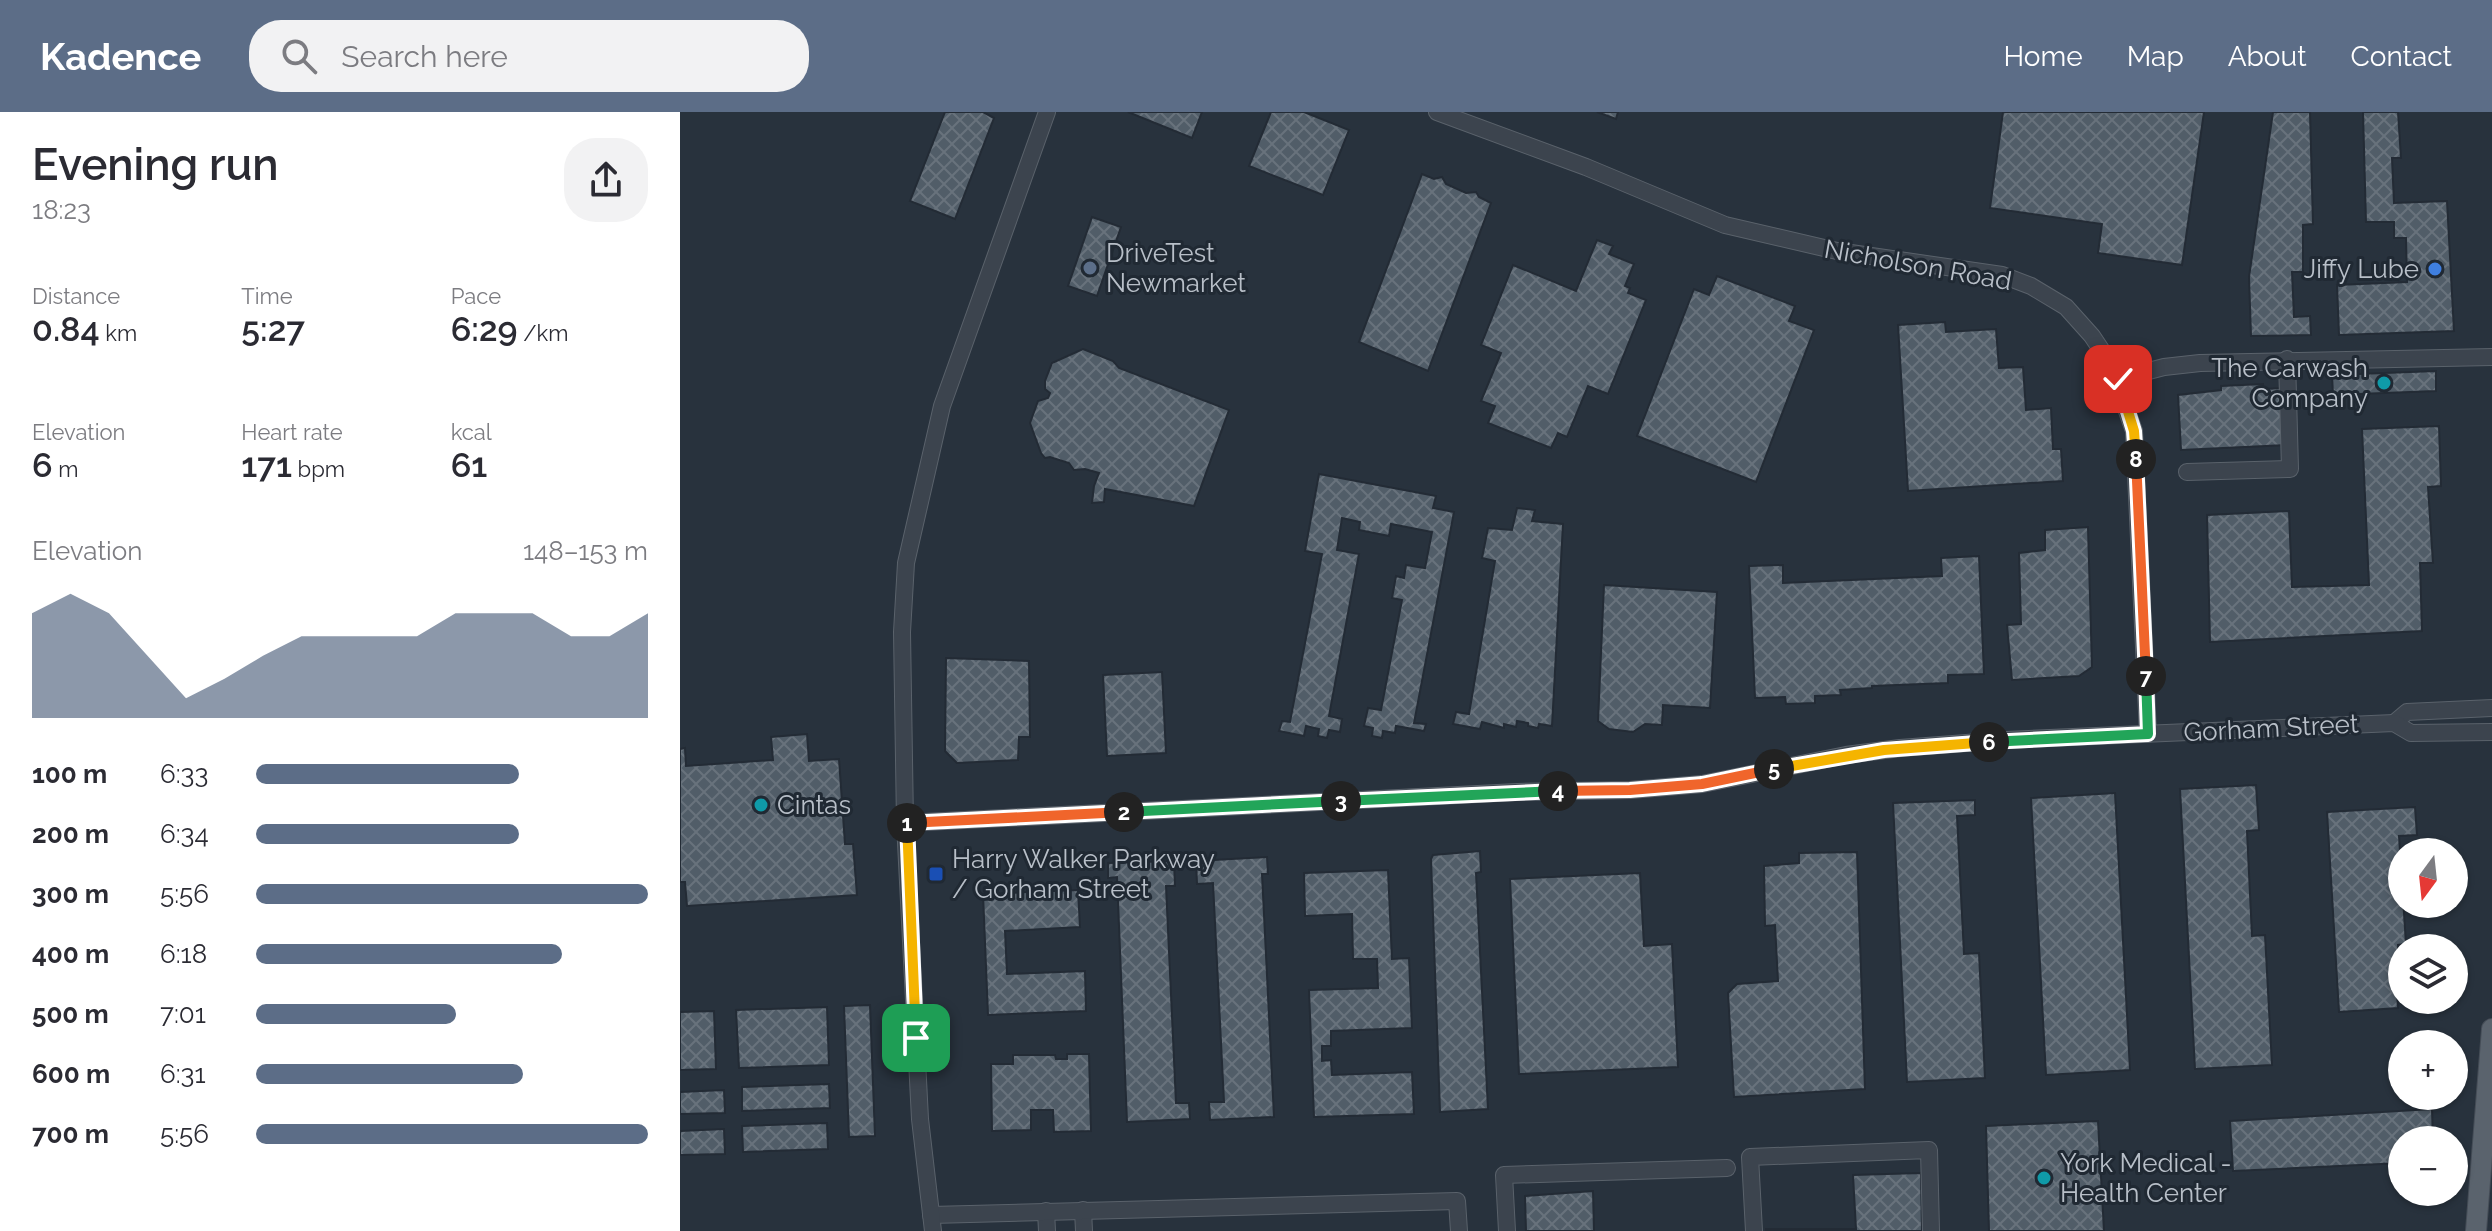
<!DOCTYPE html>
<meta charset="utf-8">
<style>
body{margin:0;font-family:Raleway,sans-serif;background:#f2f2f3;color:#2b2b33;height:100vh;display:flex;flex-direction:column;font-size:30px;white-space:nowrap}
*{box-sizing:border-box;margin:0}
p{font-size:26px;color:#7c7c81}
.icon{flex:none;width:44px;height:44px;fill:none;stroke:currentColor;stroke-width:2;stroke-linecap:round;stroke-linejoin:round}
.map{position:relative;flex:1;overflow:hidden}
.details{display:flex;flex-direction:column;background:#fff;width:680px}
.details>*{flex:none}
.needle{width:52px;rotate:195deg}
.tools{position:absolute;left:1708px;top:726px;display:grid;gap:16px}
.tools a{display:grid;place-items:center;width:80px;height:80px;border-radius:50%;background:#fff;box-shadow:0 2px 6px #0004;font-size:40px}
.pin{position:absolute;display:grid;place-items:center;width:68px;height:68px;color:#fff;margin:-34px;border-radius:16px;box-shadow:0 4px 12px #0006}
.km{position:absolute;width:40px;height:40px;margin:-20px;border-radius:50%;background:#222;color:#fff;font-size:22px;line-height:40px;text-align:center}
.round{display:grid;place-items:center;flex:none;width:84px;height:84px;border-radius:32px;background:#f2f2f3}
.head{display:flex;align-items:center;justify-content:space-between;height:136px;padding:0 32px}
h1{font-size:44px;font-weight:600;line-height:60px}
.metrics{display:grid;grid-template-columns:repeat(3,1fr);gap:12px;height:136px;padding:8px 32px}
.metrics div{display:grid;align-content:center}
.metrics b{font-size:34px;font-weight:600}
.metrics small{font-size:22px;font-weight:400}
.metrics p{font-size:22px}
.chart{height:224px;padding:16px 32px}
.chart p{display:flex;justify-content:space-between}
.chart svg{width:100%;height:144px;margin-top:8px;fill:#5c6d87;opacity:.7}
ul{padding:0 32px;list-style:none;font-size:26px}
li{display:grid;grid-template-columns:128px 96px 1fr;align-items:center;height:60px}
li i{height:20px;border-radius:10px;background:#5c6d87}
header{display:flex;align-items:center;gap:48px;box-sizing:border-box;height:112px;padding:0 40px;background:#5c6d87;color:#fff}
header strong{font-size:38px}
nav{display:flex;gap:44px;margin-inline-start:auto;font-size:28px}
.search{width:560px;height:72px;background:#f2f2f3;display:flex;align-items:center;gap:20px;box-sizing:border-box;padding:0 28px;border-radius:32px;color:#7c7c81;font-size:30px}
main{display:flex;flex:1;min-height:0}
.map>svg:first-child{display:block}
.building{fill:url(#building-cross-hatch);stroke:#232b35;stroke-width:2}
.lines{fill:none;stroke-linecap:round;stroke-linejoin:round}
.minor-casing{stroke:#5a626b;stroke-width:18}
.major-casing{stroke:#454d57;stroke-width:22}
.minor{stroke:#3c444e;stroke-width:16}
.major{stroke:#5a636d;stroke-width:20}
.split-1-casing{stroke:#fff;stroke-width:16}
.split-2-casing{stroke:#fff;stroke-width:16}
.split-3-casing{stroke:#fff;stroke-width:16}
.split-4-casing{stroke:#fff;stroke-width:16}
.split-5-casing{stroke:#fff;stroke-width:16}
.split-6-casing{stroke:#fff;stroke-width:16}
.split-7-casing{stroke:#fff;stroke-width:16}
.split-8-casing{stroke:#fff;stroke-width:16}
.split-9-casing{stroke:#fff;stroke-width:16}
.split-1{stroke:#f5b400;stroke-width:10}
.split-2{stroke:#f0652b;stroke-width:10}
.split-3{stroke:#22a559;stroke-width:10}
.split-4{stroke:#22a559;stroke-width:10}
.split-5{stroke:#f0652b;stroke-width:10}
.split-6{stroke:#f5b400;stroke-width:10}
.split-7{stroke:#22a559;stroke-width:10}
.split-8{stroke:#f0652b;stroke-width:10}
.split-9{stroke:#f5b400;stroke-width:10}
.service-dot{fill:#5c6f8a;stroke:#202933;stroke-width:3}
.shop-dot{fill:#3f7fe0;stroke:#202933;stroke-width:3}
.culture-dot{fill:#0f9aa8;stroke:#202933;stroke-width:3}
.transit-dot{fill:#1a4fb4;stroke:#202933;stroke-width:3}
.labels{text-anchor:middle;stroke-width:6;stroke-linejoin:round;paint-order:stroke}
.poi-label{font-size:26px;fill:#b8bfc8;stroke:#202933;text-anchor:start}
.street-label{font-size:26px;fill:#b8bfc8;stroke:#202933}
</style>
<header>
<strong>Kadence</strong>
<div class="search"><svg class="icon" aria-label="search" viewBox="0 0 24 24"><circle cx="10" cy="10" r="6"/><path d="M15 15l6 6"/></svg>Search here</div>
<nav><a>Home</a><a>Map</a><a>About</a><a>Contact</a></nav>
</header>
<main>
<section class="details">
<div class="head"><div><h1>Evening run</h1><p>18:23</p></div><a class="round"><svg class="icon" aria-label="share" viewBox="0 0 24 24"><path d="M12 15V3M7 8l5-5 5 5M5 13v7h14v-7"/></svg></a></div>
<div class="metrics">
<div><p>Distance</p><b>0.84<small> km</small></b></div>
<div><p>Time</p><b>5:27</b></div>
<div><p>Pace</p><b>6:29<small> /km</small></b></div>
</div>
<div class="metrics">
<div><p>Elevation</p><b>6<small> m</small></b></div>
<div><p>Heart rate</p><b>171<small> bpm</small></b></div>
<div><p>kcal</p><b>61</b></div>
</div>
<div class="chart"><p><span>Elevation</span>148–153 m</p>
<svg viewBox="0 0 160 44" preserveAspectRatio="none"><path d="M0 44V12L10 6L20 12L30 25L40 38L50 32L60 25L70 19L80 19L90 19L100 19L110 12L120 12L130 12L140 19L150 19L160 12V44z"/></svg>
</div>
<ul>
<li><b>100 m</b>6:33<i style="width:67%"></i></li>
<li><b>200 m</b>6:34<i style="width:67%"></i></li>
<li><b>300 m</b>5:56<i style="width:100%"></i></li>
<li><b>400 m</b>6:18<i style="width:78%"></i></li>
<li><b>500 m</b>7:01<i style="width:51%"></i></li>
<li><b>600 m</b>6:31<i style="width:68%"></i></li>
<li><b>700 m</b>5:56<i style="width:100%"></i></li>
</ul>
</section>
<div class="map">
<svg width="1812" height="1119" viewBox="0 0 1812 1119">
<defs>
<pattern id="building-cross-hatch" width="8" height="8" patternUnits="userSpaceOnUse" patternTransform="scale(2)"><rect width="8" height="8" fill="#515d68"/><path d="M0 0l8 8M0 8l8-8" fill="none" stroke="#68727c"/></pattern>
</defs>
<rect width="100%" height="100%" fill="#28323d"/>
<g class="building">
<polygon points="265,0 303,0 314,6 275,107 230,89"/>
<polygon points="448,0 522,0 512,26"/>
<polygon points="591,0 624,0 669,18 643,83 569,54"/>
<polygon points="917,0 938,0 936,7"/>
<polygon points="1323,0 1524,0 1502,153 1418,141 1422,112 1310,96"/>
<polygon points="1593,0 1630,0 1633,112 1623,113 1623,160 1612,160 1614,205 1630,204 1631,223 1571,224 1569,165"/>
<polygon points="1683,0 1718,0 1721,46 1712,46 1714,91 1767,89 1774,219 1659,223 1657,173 1727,170 1726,126 1714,126 1714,110 1686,110"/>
<polygon points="742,62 754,67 762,65 766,72 786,81 796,80 799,85 811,91 748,259 679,230"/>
<polygon points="412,105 441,115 417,184 388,174"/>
<polygon points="917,128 933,134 929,142 954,152 945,174 950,176 948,181 966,188 928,282 908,274 887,325 878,321 871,336 808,311 815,294 801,289 821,241 801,233 833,153 896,179"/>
<polygon points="1037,164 1115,194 1109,209 1134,218 1076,370 957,324 1014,177 1029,183"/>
<polygon points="1265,210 1266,220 1316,217 1319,256 1343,255 1346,298 1371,296 1373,337 1381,337 1383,369 1228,379 1218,213"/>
<polygon points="403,237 433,249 439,256 549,298 514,394 425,377 424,390 412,391 414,374 419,361 405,357 394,358 389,351 370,345 365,346 361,341 350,311 358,289 368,286 370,281 365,277 365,269 372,251"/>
<polygon points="1756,259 1756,279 1653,283 1652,263"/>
<polygon points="1583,272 1583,277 1604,276 1607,333 1501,338 1498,283 1541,278 1541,274"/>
<polygon points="1759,314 1761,374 1748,375 1753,451 1740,451 1742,519 1530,530 1527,403 1609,399 1612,475 1689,473 1682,317"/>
<polygon points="639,362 756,384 753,396 774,400 734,611 746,612 744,619 716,614 715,621 703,619 702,626 692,624 693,616 684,614 688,596 701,598 722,488 712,486 716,464 724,466 726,453 745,456 752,420 711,412 709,424 679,418 680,410 662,406 657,438 679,442 649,604 662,607 660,620 649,618 647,626 638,624 639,617 626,614 624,624 599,619 602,609 610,610 642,442 625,439"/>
<polygon points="837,396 855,398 852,409 883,412 872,614 859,612 858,616 848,614 848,611 837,609 836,615 824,612 824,616 802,610 800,617 773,612 776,600 789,602 815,449 802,446 808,416 832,418"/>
<polygon points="1408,415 1412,555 1399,564 1332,568 1327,513 1341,512 1339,441 1365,438 1365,418"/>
<polygon points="1299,444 1304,562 1268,563 1268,571 1192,574 1192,576 1160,578 1161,583 1135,584 1135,591 1106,592 1105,585 1075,586 1069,454 1103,453 1103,471 1262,464 1261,446"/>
<polygon points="924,473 1037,480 1030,596 983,593 982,613 965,612 953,620 929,617 918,609"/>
<polygon points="266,546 349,549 350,625 339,625 338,648 277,651 265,639"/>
<polygon points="482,560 486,641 427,644 423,563"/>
<polygon points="127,622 129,649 159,647 165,732 173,732 177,783 7,794 5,770 0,770 0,637 5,636 6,654 93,648 91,625"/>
<polygon points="1576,673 1579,718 1567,719 1572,824 1585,823 1592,953 1515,957 1500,677"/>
<polygon points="1435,681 1450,958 1366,963 1351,686"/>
<polygon points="1295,688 1295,703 1277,704 1284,842 1299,841 1305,966 1227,970 1213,691"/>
<polygon points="1735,695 1737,723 1719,724 1726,832 1718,833 1720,865 1716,865 1718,896 1659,900 1647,700"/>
<polygon points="800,739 801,760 796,761 808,997 760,1000 751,747 753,743"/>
<polygon points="1177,740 1185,977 1054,985 1048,881 1057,872 1098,869 1095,813 1085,814 1084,754 1119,751 1119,741"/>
<polygon points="587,745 588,762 582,762 594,1005 530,1008 529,990 544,990 533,771 517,772 516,749"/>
<polygon points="494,749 495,774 486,774 496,991 509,991 510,1007 447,1010 437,765 428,766 428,751"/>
<polygon points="708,758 712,847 729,846 732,916 651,919 651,934 642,934 642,949 651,948 652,963 732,960 734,1002 634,1005 629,878 698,876 697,847 673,847 672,802 625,804 624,761"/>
<polygon points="960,761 964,834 992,832 998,955 839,962 830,767"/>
<polygon points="398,778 400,815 325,819 327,862 405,859 406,899 308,903 303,782"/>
<polygon points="190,893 195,1024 169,1025 164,894"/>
<polygon points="147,895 149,953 59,956 56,898"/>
<polygon points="34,899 36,957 0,958 0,900"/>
<polygon points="387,942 409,942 411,1019 374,1020 373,998 351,998 351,1018 312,1019 311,952 333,952 333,943 375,943 376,947 387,947"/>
<polygon points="149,972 150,996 62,999 62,975"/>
<polygon points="44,978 45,1001 0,1002 0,980"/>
<polygon points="1752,997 1753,1028 1722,1028 1722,1051 1553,1059 1550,1009"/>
<polygon points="1418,1009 1424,1119 1309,1119 1306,1014"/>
<polygon points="147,1011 148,1037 63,1040 62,1014"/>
<polygon points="44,1017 45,1042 0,1043 0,1019"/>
<polygon points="1241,1061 1242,1119 1086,1119 1086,1117 1176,1117 1173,1063"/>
<polygon points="913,1079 914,1119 846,1119 845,1084"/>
</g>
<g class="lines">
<g class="minor-casing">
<g id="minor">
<polyline points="757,0 906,55 1045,113 1157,139 1322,163 1351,174 1386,195 1412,224 1430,251 1454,319 1468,622"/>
<polyline points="1438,267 1484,255 1520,251 1812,245"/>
<polyline points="1507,360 1610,357 1607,247"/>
<polyline points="1714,611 1727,600 1812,596"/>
<polyline points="225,711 837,680 950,678 1022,672 1166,643 1220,636 1326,628 1714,611 1731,621 1812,620"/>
<polyline points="403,1098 404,1119"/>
<polyline points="366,1099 367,1119"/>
<polyline points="251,1103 777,1089 779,1119"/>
<polyline points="253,1119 240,1007 225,711 222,520 226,451 262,294 367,0"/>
<polyline points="827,1119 824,1063 1047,1056"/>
<polyline points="1074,1119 1070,1045 1249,1038 1251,1119"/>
</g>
</g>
<g class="major-casing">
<polyline id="major" points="1796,1119 1812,917"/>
</g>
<use href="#minor" class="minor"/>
<use href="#major" class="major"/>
</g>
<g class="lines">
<g class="split-1-casing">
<polyline id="split-1" points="227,711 236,926"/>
</g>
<g class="split-2-casing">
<polyline id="split-2" points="227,711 444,700"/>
</g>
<g class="split-3-casing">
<polyline id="split-3" points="444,700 661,689"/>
</g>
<g class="split-4-casing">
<polyline id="split-4" points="661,689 878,679"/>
</g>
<g class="split-5-casing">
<polyline id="split-5" points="878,679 950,678 1022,672 1094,657"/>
</g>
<g class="split-6-casing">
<polyline id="split-6" points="1094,657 1204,638 1309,630"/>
</g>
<g class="split-7-casing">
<polyline id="split-7" points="1309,630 1468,622 1466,564"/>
</g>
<g class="split-8-casing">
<polyline id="split-8" points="1456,347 1466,564"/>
</g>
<g class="split-9-casing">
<polyline id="split-9" points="1438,267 1454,319 1456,347"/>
</g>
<use href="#split-1" class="split-1"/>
<use href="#split-2" class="split-2"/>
<use href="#split-3" class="split-3"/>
<use href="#split-4" class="split-4"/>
<use href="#split-5" class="split-5"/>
<use href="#split-6" class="split-6"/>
<use href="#split-7" class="split-7"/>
<use href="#split-8" class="split-8"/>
<use href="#split-9" class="split-9"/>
</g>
<circle class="service-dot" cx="410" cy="156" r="8"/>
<circle class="shop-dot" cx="1755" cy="157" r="8"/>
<g class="culture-dot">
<circle cx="1704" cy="271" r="8"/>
<circle cx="81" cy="693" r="8"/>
<circle cx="1364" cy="1066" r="8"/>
</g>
<rect class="transit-dot" x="248" y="754" width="16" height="16" rx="4"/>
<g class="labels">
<g class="poi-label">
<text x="426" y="150">DriveTest<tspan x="426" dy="30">Newmarket</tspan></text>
<text x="1739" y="166" text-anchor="end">Jiffy Lube</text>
<text x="1688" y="265" text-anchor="end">The Carwash<tspan x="1688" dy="30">Company</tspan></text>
<text x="97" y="702">Cintas</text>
<text x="272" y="756">Harry Walker Parkway<tspan x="272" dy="30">/ Gorham Street</tspan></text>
<text x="1380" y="1060">York Medical -<tspan x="1380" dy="30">Health Center</tspan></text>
</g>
<g class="street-label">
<text transform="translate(1238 153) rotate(10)" y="9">Nicholson Road</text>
<text transform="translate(1591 616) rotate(-3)" y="9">Gorham Street</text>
</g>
</g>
</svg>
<div class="tools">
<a><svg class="needle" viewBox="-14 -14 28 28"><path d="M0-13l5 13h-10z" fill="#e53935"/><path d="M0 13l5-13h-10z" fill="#7c7c81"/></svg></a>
<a><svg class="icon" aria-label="layers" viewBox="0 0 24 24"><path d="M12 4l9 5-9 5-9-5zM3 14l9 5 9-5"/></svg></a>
<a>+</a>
<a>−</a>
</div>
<div class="pin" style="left:236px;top:926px;background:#1e9e55"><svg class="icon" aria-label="arrive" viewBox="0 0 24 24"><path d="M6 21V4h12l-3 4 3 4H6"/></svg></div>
<div class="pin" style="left:1438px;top:267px;background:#d93025"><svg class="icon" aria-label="check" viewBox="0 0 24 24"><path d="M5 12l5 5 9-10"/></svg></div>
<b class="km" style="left:227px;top:711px">1</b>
<b class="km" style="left:444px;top:700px">2</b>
<b class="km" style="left:661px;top:689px">3</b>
<b class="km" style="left:878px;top:679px">4</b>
<b class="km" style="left:1094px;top:657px">5</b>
<b class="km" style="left:1309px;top:630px">6</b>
<b class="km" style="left:1466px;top:564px">7</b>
<b class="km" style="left:1456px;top:347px">8</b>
</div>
</main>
